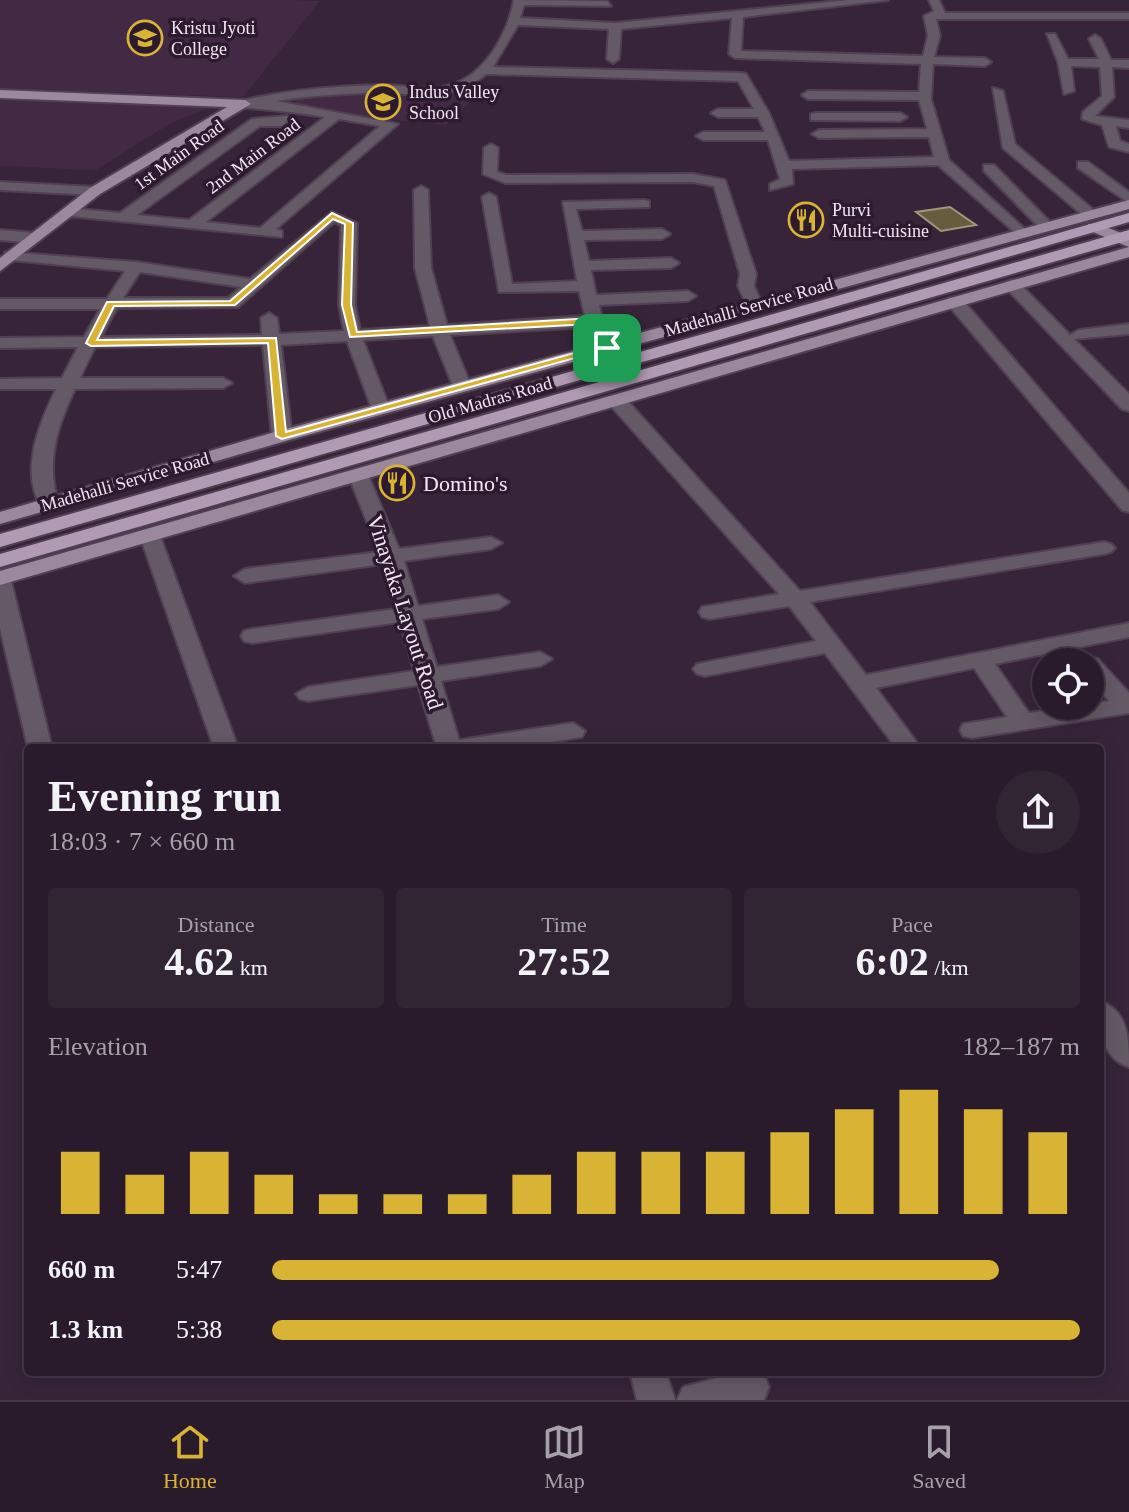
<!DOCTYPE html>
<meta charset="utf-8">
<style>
body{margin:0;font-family:Georgia,serif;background:#312433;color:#f1f3f6;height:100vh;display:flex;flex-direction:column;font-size:30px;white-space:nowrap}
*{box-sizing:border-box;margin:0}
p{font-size:26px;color:#a5a1a9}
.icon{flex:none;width:44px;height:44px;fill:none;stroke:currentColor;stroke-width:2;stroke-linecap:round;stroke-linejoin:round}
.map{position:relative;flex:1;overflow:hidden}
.drawer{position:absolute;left:24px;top:744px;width:1080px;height:632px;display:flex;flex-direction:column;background:#291b2b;border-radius:8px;box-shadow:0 4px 20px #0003,0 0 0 2px #453947}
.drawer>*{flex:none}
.buttons{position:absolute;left:1032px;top:648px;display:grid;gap:16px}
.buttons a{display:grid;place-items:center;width:72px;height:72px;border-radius:50%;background:#291b2b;box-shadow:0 4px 20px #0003,0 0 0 2px #453947;font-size:40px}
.pin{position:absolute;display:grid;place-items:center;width:68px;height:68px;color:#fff;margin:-34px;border-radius:16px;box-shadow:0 4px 12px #0006}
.round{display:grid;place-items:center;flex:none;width:84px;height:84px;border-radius:42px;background:#312433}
.overview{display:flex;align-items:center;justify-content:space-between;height:136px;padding:0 24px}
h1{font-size:44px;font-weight:700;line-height:60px}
.metrics{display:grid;grid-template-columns:repeat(3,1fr);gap:12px;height:136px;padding:8px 24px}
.metrics div{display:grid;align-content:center;border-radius:8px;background:#312433;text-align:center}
.metrics b{font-size:40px;font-weight:700}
.metrics small{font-size:22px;font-weight:400}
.metrics p{font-size:22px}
.chart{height:224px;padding:16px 24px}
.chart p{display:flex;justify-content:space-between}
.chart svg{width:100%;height:144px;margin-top:8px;stroke:#d9b334;stroke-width:6}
ul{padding:0 24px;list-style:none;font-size:26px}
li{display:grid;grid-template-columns:128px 96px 1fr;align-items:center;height:60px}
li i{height:20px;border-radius:10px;background:#d9b334}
.tabs{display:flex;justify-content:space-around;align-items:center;height:112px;border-top:2px solid #453947;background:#291b2b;font-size:22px;color:#a5a1a9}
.tabs a{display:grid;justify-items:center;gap:4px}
.tabs .current{color:#d9b334}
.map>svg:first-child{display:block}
.built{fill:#422a44}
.building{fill:#665c3f;stroke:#a29879;stroke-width:2}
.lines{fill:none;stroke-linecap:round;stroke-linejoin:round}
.minor-casing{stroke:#513f53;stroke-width:4}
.major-casing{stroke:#513f53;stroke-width:4}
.highway-casing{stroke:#513f53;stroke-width:4}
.minor{fill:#645a65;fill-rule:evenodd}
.major{fill:#9b889d;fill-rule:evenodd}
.highway{fill:#b19ab3;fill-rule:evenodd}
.route{fill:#d9b334;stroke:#fff;stroke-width:2;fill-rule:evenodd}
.labels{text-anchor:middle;stroke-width:7;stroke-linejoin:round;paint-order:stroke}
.far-poi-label{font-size:18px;fill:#f2e6f3;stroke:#2d1a2f;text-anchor:start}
.far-street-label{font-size:18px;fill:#f2e6f3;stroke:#2d1a2f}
.poi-label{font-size:22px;fill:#f2e6f3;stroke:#2d1a2f;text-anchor:start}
.street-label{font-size:22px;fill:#f2e6f3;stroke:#2d1a2f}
</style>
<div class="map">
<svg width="1129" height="1400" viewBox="0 0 1129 1400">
<rect width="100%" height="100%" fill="#372439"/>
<g class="built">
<polygon points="0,0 288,0 320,1 243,97 0,88"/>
<polygon points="354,92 418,92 477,95 446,125 295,110 297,95"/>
<polygon points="0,96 218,104 171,123 96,170 0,166"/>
</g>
<polygon class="building" points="950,207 976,225 941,231 916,212"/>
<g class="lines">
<g class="minor-casing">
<g id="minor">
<path d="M514,0L607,1L611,6L524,5L520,18L615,23L849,0H888L743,17L741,51L923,56L928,36L924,16L934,11L929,0H939L945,13H1129V19H936L940,36L934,57L985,58L991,62L985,66L933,64L931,99L949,160L1026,230V236L1021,238L938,165L792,169L793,184L770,190V184L780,179L768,140H703L696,136L703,132H765L758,117H718L711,113L718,109H754L738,81L486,74C454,104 409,92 368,93C337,94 306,96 276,101L398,124L276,229L282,231V237L69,216L62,212L69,208L120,213L252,119L287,116L289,119L283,126H260L137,215L189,220L325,117C297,112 268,110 240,107V101C287,90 334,86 382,85C405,85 434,92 456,83C487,71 508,32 514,0ZM732,18L729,54L735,58L921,64L919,92L808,91L802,95L808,99L919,100L927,129L819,130L812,134L819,138L929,137L934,157L789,161L769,113L746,74L742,73L493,67L518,25L609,29L607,59L613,63L619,59L621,29ZM339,119L380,126L260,228L206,222Z"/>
<polygon points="1047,34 1055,34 1068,59 1099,59 1089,39 1095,35 1101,39 1111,60 1129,60 1129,68 1112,67 1114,97 1095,116 1129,120 1129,128 1116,126 1120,141 1129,144 1129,152 1109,147 1102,125 1082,119 1083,112 1102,96 1100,67 1071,66 1074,91 1064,94 1058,62"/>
<polygon points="993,88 1003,91 1015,144 1096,212 1096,218 1086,218 1003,148"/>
<polygon points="816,113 900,113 907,117 900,121 811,120 811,114"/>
<polygon points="491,144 498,148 497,172 506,175 693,174 725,180 756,274 754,286 763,306 761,310 749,310 738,286 740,274 714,186 693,182 505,183 483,174 484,148"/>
<polygon points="1078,162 1088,162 1129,192 1129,203 1078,168"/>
<polygon points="984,165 994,165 1052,224 1052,230 1042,230 984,171"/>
<polygon points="0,182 95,187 102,191 95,195 0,190"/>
<path d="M421,186L428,190L431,268L447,325L585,316L579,291L499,292L482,197L489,193L496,197L512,284L577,281L563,202L644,200L649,201V207L576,209L582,231L662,229L670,234L662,239L584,240L589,261L671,258L679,263L671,268L591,270L596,295L688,291L696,296L688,301L599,305L606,337L616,348L607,353L592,342L587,327L450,335L471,386L462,391L453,386L433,336L363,340L390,409L381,415L372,409L347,341L281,345L292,436L282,442L272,436L263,345L95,347L80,378H223L232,383L223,388L75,389C57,426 45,464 59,504L56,508H42C19,472 39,424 56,389H0V379L62,378L78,347L0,348V338L84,337L100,309H0V299H107L125,271L11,260L5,258V252L136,262L250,279L332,212L357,223L355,305L360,330L430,326L415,268L414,190ZM334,222L341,225L339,305L344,331L279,334L277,318L269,313L261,318L262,335L101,337L117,308L238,307ZM140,272L241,287L228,298H123Z"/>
<polygon points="0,230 35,233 43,238 35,243 0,240"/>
<polygon points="1012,280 1018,282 1070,335 1079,330 1129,324 1129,334 1074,339 1129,394 1129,411 1122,409 1006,288 1006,282"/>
<polygon points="955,297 961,298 1129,493 1129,512 1122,510 949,306 949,298"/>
<polygon points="617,395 624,397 800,591 1104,542 1111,544 1115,548 1111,552 1104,554 810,602 866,675 1129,623 1129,637 995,664 1029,713 1109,701 1090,679 1090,662 1080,662 1090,657 1098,659 1129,693 1129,713 972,738 963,736 960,730 963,724 1007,717 974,668 876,688 921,748 896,748 825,653 705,676 697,674 693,669 697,664 816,641 789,606 710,619 702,617 699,612 702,607 779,594 610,405 610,397"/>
<polygon points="359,471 369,477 399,549 491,537 502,543 491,549 404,561 418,606 498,595 509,602 498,609 422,619 437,667 540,652 552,659 540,666 441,681 459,740 573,723 585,731 582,737 513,748 437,748 418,685 308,701 300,699 296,694 308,687 414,671 400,622 252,643 244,641 241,636 244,631 252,629 396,609 383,564 245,583 234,576 245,569 379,552 349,477"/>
<polygon points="150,530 160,536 238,748 214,748 140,536"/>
<polygon points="0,574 11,581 52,748 28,748 0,628"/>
<path d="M1100,1001C1129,1011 1129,1041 1129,1067C1100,1058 1100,1027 1100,1001Z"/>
<polygon points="630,1372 666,1372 675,1400 637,1400"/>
<polygon points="739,1372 764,1374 769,1387 764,1400 677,1400 683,1387"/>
</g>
</g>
<g class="major-casing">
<g id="major">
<polygon points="0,90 245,100 251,104 100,194 0,271 0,258 90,188 227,107 0,98"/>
<polygon points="1129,200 1129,209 289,440 0,524 0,512 275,432"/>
<polygon points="1088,224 1098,224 1129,236 1129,247 1088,230"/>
<polygon points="1129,247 1129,257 0,585 0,571"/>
</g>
</g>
<g class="highway-casing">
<g id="highway">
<polygon points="1129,213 1129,222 0,547 0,534"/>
<polygon points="1129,230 1129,240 0,567 0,554"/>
</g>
</g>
<use href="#minor" class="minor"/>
<use href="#major" class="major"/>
<use href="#highway" class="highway"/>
</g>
<path class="route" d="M332,213L353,223L351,305L357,332L594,318L611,348L282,439L276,436L268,343L91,346L86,343L107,302L230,301ZM333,219L345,224L342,305L350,337L590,324L593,338L600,346L286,432L276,338L97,340L114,306L235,305Z"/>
<defs>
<g id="university-ring" transform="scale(1.8)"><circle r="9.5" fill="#2d1a2f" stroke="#d9b334" stroke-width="1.5"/><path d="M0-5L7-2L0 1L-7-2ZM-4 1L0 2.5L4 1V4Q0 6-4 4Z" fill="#d9b334"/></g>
<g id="school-ring" transform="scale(1.8)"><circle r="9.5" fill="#2d1a2f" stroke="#d9b334" stroke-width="1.5"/><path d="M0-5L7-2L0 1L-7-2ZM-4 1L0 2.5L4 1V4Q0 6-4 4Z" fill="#d9b334"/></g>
<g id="restaurant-ring" transform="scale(1.8)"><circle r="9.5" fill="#2d1a2f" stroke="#d9b334" stroke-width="1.5"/><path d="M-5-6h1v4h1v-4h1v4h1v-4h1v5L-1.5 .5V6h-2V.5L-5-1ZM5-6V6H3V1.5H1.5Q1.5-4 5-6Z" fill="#d9b334"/></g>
</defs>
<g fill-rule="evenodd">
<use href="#university-ring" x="145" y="38"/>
<use href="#school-ring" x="383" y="102"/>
<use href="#restaurant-ring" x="806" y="220"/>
<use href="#restaurant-ring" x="397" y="483"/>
</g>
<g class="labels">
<g class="far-poi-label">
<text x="171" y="34">Kristu Jyoti<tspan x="171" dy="21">College</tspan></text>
<text x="409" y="98">Indus Valley<tspan x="409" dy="21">School</tspan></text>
<text x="832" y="216">Purvi<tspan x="832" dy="21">Multi-cuisine</tspan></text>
</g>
<g class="far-street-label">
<text transform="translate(179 155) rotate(-36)" y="6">1st Main Road</text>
<text transform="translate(253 156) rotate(-37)" y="6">2nd Main Road</text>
<text transform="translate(749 307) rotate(-16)" y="6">Madehalli Service Road</text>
<text transform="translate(490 400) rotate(-16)" y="6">Old Madras Road</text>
<text transform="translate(125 482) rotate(-16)" y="6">Madehalli Service Road</text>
</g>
<g class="poi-label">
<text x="423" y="491">Domino's</text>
</g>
<g class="street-label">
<text transform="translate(406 612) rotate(72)" y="8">Vinayaka Layout Road</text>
</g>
</g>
</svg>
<div class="buttons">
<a><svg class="icon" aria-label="locate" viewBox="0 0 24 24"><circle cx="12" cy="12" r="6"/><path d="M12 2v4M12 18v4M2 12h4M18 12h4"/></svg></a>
</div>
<div class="pin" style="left:607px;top:348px;background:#1e9e55"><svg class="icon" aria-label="arrive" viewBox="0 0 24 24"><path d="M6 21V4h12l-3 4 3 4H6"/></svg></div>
<section class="drawer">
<div class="overview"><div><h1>Evening run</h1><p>18:03 · 7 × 660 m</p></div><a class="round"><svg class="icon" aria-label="share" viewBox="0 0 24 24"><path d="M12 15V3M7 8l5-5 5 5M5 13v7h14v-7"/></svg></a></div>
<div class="metrics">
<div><p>Distance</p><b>4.62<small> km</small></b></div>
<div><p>Time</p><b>27:52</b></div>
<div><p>Pace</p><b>6:02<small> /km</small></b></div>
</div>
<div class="chart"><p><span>Elevation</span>182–187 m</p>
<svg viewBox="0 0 160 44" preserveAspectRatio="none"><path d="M5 44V25M15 44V32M25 44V25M35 44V32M45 44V38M55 44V38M65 44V38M75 44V32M85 44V25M95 44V25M105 44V25M115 44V19M125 44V12M135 44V6M145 44V12M155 44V19"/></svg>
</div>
<ul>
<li><b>660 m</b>5:47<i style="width:90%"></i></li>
<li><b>1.3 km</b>5:38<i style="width:100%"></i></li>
</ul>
</section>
</div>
<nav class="tabs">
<a class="current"><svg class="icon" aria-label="home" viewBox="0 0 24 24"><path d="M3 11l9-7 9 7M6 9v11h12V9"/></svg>Home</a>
<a><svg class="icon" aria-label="map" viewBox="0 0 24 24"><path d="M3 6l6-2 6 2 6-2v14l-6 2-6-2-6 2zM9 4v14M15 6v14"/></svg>Map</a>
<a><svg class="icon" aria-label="saved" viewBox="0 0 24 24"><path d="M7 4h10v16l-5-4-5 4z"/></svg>Saved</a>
</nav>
